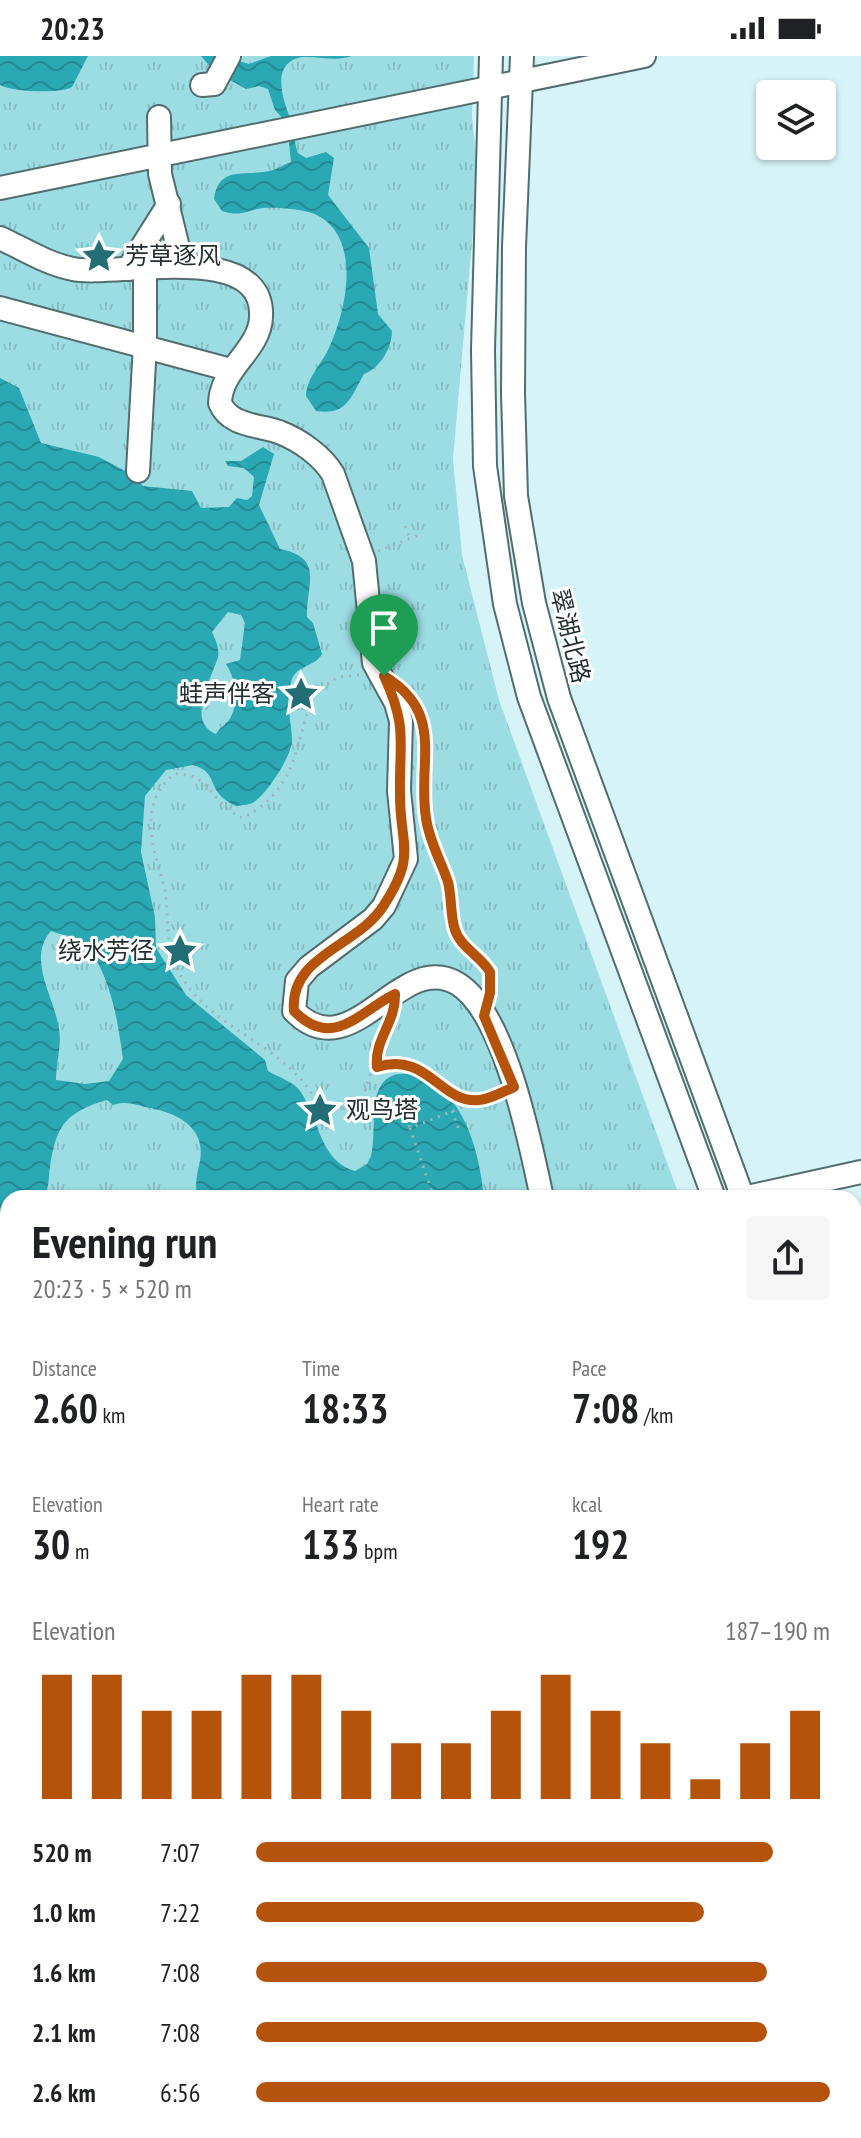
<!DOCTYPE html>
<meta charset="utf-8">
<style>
body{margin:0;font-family:"PT Sans Narrow","Noto Sans SC",sans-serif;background:#f6f6f6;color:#202124;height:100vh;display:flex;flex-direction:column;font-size:30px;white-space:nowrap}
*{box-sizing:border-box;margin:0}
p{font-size:26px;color:#757577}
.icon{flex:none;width:44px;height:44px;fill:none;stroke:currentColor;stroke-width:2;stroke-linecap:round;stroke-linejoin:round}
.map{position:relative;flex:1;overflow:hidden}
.panel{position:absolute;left:0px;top:1134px;width:862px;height:948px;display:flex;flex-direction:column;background:#fff;border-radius:24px 24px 0 0;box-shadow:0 2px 6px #0004}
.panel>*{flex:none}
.tools{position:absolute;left:756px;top:24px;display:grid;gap:16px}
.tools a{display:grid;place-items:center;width:80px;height:80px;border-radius:8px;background:#fff;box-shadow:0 2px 6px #0004;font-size:40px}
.pin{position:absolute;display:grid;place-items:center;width:68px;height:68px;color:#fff;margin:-82px -34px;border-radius:50% 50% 50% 0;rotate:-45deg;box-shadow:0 0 8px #0007}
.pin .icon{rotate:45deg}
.round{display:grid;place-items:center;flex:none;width:84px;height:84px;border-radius:8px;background:#f6f6f6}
.summary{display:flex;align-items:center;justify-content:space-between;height:136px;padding:0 32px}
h1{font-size:44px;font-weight:700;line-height:60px}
.metrics{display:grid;grid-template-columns:repeat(3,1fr);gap:12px;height:136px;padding:8px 32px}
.metrics div{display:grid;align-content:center}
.metrics b{font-size:40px;font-weight:700}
.metrics small{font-size:22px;font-weight:400}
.metrics p{font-size:22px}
.chart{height:224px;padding:16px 32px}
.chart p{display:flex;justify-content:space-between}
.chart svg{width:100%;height:144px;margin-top:8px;stroke:#b45309;stroke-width:6}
ul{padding:0 32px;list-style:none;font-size:26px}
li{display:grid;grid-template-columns:128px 96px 1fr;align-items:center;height:60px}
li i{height:20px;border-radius:10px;background:#b45309}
.status{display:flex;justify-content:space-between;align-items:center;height:56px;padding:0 40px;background:#fff;direction:ltr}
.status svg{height:22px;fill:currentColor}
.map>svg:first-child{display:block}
.park{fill:url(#park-tufts)}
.water{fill:url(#water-waves);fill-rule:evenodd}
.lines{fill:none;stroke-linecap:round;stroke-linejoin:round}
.minor-casing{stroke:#526d6f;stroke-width:26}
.path{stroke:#9db5b8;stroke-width:3;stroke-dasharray:2 6;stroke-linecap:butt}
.minor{stroke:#fff;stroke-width:22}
.route-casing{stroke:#fff;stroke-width:16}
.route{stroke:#b45309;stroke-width:10}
.labels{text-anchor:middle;stroke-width:6;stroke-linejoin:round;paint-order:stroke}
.poi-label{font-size:24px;fill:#222e2f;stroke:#fff;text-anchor:start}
.street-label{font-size:24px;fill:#222e2f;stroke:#fff}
</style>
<div class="status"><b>20:23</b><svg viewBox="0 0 49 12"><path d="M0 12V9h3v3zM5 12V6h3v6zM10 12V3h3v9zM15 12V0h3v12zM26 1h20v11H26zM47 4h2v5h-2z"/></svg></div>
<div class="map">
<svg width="861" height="2082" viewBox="0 0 861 2082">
<defs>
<pattern id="park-tufts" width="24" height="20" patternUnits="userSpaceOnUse" patternTransform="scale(2)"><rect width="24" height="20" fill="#9cdde4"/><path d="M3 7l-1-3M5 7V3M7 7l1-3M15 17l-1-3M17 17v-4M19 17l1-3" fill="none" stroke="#86bec4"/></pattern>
<pattern id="water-waves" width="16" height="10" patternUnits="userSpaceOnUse" patternTransform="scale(2)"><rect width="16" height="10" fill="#2aa8b4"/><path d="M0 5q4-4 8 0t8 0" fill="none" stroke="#248993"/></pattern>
</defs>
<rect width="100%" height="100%" fill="#d6f4f7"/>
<polygon class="park" points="0,0 474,0 472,61 478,117 453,403 462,499 499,644 680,1142 8,1142 8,2074 854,2074 854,1595 861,1614 861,2082 0,2082"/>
<g class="water">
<path d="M0,0H88L72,31C60,38 13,36 0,29Z"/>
<path d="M201,0H223L249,8L271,0H352C334,6 321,0 303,1C267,6 285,49 292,67C295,77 294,87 298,97L306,102L326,96L334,102L328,139L369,192L378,258L392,275C392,292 380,312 364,318C351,341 347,360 316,355L306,340C307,322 319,311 327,296C346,258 365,178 312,157C300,153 270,150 257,153C243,157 238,160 222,155L214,143C219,107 247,122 273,114C279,112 285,108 291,106L287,67L275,54L268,33L259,30L246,33L214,15Z"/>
<path d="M0,322L19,332L41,387L99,401L127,416L143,430L192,435L201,452L229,451L237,442L247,444L252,440L254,421L244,412L228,410L225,405H241L263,391L274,398L259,449L280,493C325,502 306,528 307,561L313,567L322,598C314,612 296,608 291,626C285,646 291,663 292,682C294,697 267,738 254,746C250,749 242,749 236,750C204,736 221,717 193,709L166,714L145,740L141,796L155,861L156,892L186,939L265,1004L268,1015C278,1021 294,1026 300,1035C319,1061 319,1105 355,1115L367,1108L371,1100C376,1080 371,1048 379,1033C395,1000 440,1028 455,1049C473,1074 481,1111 484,1142H198C194,1128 197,1119 200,1105C206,1071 177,1057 150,1052C136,1049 127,1044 113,1049L107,1044C66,1056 56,1069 50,1111C48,1124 50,1130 43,1142H8L5,1318L8,1323V1564L0,1575V1535L6,1495L0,1481ZM228,556L241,559L245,567L240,604L226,608C236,624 240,647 229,664C226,669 220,671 216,678C185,665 212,622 218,601C220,593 215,583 212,576ZM51,875C63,880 77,879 86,889C111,919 118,967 123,1003L109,1025L85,1028L56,1024C56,1008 62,988 59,973C55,942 26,903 51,875Z"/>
<polygon points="861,1273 861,1325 854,1329 854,1275"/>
<polygon points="8,1686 8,1860 0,1861 0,1695"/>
<polygon points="854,1713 861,1728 861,1776 854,1761"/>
<polygon points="0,2040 8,2050 9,2074 0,2081"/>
<polygon points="854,2069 861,2073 861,2082 614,2082 615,2074 840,2076 854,2074"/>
<polygon points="248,2074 447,2074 446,2082 247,2082"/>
</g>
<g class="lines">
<g class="minor-casing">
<g id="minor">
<polyline points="491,0 483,294 485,410 505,548 529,641 714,1142"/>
<polyline points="522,0 514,191 513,337 516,440 534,547 559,642 743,1142"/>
<polyline points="202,29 214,28 229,0"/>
<polyline points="159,61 160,118 182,208"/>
<polyline points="0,132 644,0"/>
<path d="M0,182C24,193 47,208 73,213C113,222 265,182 261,261C260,294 221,312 220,347C229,370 259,369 279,376C300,384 322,400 333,418L364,505L374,607L396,647L401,665L399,735L406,803L384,850L373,863L309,911L297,925L294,955C353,1015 400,892 458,928C505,957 531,1090 542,1142"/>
<polyline points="128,213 169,148"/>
<polyline points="0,252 231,314"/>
<polyline points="138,415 145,288 145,211"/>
<polyline points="743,1142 861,1116"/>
<polyline points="0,1298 8,1297"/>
<polyline points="854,1359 861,1356"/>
<polyline points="854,1448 861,1468"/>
<polyline points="854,1523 861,1542"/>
<polyline points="0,1659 8,1656"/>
<polyline points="854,1902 861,1913"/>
</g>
</g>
<g class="path">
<polyline points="405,470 410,483"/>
<polyline points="378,495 419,479"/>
<path d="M359,619L338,621L314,637C294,689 299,732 243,762C210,749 214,717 174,718C141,744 150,784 161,819C172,851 162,886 178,915C211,976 289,988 318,1049L350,1053L362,1045L371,1015C425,985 445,1059 497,1038"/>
<polyline points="420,661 427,685 425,762 448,827 453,867 461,886 490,916 490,934"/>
<polyline points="377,1011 378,987 393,961"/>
<polyline points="404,1054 410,1072"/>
<polyline points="452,1055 459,1074"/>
<polyline points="434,1142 410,1072 478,1045"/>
<polyline points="561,2074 561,2082"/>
</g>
<use href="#minor" class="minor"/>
</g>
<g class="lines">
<g class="route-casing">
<path id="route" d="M384,620C446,657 417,705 426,762C429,785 441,805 448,826C452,842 450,859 455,874C461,892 481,900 490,916V937L484,960L514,1031C504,1035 491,1043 479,1044C440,1048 428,995 377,1011C374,983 396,967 395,938C360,955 333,995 294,955C289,899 358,891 384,849C417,798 400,790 400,739C399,685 408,672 384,620Z"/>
</g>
<use href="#route" class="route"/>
</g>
<defs>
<g id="sight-bare" transform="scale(2.76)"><path d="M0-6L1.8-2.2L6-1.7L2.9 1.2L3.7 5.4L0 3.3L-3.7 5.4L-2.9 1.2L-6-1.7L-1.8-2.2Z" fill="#236e75" stroke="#fff" stroke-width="2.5" paint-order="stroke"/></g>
</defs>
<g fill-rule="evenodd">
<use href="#sight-bare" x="99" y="200"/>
<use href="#sight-bare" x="301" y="638"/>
<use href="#sight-bare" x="180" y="895"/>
<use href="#sight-bare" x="320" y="1054"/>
</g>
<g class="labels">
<g class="poi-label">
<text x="125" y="208">芳草逐风</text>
<text x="275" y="646" text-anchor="end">蛙声伴客</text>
<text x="154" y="903" text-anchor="end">绕水芳径</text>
<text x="346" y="1062">观鸟塔</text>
</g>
<g class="street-label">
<text transform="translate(570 580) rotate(76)" y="8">翠湖北路</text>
</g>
</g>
</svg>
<div class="tools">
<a><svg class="icon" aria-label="layers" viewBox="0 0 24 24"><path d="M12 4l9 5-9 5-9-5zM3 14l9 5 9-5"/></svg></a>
</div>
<div class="pin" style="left:384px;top:620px;background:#1e9e55"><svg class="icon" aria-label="arrive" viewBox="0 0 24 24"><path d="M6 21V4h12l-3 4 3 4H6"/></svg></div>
<section class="panel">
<div class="summary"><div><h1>Evening run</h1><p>20:23 · 5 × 520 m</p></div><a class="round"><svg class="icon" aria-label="share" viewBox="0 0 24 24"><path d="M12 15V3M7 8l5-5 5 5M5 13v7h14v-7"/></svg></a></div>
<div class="metrics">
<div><p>Distance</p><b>2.60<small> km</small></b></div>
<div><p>Time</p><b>18:33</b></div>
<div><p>Pace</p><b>7:08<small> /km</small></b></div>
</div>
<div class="metrics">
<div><p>Elevation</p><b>30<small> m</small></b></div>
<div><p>Heart rate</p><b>133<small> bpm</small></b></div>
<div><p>kcal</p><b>192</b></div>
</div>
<div class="chart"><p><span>Elevation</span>187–190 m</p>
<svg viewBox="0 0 160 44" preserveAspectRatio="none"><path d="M5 44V6M15 44V6M25 44V17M35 44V17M45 44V6M55 44V6M65 44V17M75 44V27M85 44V27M95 44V17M105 44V6M115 44V17M125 44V27M135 44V38M145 44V27M155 44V17"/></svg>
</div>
<ul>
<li><b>520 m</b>7:07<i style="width:90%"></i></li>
<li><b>1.0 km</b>7:22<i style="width:78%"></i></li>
<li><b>1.6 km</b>7:08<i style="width:89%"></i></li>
<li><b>2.1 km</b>7:08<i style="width:89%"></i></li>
<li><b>2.6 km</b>6:56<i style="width:100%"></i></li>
</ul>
</section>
</div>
